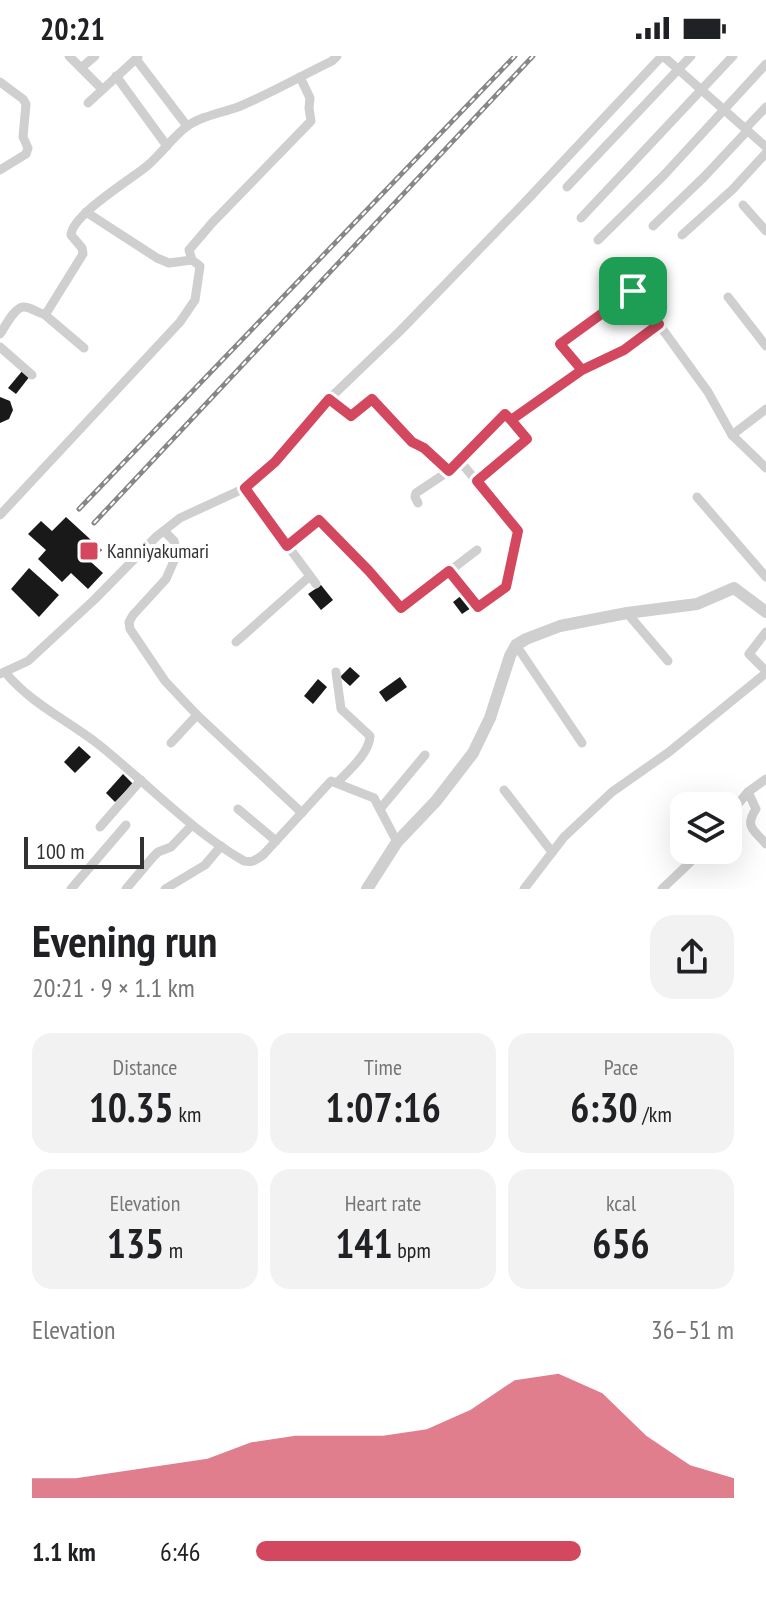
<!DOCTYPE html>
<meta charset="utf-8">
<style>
body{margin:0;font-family:"PT Sans Narrow",sans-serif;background:#f2f2f2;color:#202124;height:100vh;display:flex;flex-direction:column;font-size:30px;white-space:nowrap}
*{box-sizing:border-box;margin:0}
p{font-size:26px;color:#757577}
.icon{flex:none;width:44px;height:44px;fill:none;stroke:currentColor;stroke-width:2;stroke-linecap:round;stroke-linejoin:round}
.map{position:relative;height:833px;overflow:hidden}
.drawer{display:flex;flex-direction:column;background:#fff;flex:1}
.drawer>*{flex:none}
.controls{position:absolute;left:670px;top:736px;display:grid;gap:16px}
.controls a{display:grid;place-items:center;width:72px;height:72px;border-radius:16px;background:#fff;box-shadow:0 8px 32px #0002;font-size:40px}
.scale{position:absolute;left:24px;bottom:20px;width:120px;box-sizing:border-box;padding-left:8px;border:4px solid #323232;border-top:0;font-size:22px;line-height:28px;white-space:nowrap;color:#323232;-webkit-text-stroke:6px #fff;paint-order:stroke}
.pin{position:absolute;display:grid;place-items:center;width:68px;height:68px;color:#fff;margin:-34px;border-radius:16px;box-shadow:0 4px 12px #0006}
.round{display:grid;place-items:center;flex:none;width:84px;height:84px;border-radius:24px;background:#f2f2f2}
.overview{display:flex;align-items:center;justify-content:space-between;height:136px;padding:0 32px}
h1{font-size:44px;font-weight:700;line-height:60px}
.metrics{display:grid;grid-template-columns:repeat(3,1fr);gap:12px;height:136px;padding:8px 32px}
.metrics div{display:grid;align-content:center;border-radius:20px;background:#f2f2f2;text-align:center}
.metrics b{font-size:40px;font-weight:700}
.metrics small{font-size:22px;font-weight:400}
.metrics p{font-size:22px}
.chart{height:224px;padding:16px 32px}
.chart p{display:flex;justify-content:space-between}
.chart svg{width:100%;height:144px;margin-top:8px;fill:#d4485f;opacity:.7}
ul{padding:0 32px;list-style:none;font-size:26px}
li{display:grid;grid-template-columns:128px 96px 1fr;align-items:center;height:60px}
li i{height:20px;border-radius:10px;background:#d4485f}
.status{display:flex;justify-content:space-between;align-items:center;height:56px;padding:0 40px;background:#fff;direction:ltr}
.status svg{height:22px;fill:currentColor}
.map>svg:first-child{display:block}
.building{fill:#191919}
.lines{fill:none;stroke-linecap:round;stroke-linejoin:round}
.minor{stroke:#cfcfcf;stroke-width:9}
.tertiary{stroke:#cfcfcf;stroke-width:12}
.rail-casing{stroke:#878787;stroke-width:5}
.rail{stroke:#fff;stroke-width:2;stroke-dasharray:6;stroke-linecap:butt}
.route-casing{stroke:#fff;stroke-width:16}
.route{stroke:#d4485f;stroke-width:10}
.poi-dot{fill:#d4485f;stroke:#fff;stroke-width:3}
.labels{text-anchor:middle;stroke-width:8;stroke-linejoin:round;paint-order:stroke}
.poi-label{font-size:20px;fill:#323232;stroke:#fff;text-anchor:start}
</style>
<div class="status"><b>20:21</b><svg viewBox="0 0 49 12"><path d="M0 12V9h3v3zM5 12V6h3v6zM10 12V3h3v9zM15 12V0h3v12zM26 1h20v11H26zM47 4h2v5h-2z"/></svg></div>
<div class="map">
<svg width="766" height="833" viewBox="0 0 766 833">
<rect width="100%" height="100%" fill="#fff"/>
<g class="building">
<polygon points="23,314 30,320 16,338 8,332"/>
<polygon points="0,341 10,345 13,354 9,363 0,367"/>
<polygon points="66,461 102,494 91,506 103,517 88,533 71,517 62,526 38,503 46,494 28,478 41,465 52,475"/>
<polygon points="29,512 59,539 39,561 11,533"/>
<polygon points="321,529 333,544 321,554 308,538"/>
<polygon points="462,539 471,552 462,558 453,546"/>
<polygon points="350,611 360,620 350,630 340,621"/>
<polygon points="400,621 407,631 386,646 379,636"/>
<polygon points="318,623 327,631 313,648 304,640"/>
<polygon points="79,690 91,701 75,717 64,706"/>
<polygon points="123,718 133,728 115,746 106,737"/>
</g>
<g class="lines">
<g class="minor">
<polyline points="69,0 102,33"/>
<polyline points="663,0 766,91"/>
<polyline points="136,3 187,70"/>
<polyline points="81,12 95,0"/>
<polyline points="116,20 167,90"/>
<polyline points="0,26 23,43 26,48 23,81 28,92 26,98 0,114"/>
<polyline points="88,47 138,1"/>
<polyline points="746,72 766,51"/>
<polyline points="567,131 691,0"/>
<polyline points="743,149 766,175"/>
<polyline points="86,156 157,202 169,207 192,204"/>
<polyline points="581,162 733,0"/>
<polyline points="653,170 704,121 748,74"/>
<polyline points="682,179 733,133 766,97"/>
<polyline points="598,184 664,119 766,8"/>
<polyline points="728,241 766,290"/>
<polyline points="44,258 84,292"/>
<path d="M0,278C5,271 14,252 23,251C29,250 38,257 44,258L47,256L83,198L82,192L71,179C72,159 130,124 147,110C161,98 172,82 186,71C201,60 221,57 238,51C270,38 301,20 332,5L337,0"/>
<polyline points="0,291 32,319"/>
<polyline points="582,314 624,294 659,268"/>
<polyline points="329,343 351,360 372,343 412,386 424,392 449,415 505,358 511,364 582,314 560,288 633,235 642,245 708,336 732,379 766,412"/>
<polyline points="732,379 766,353"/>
<polyline points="477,425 527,383 511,364"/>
<polyline points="245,432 316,528"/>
<polyline points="697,441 766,521"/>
<polyline points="418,447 415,441 416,437 449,415"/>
<polyline points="0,459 180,266 195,244 200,210 192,204 189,194 212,167 311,65 309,52 310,42 300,21"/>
<polyline points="164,475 174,485 177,498 166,523 133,559 129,566 130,573 165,625 197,659"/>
<polyline points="287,490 319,464 369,515 401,552 477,494"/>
<polyline points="449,515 478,551 506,531 518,475 459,404"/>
<polyline points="627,557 668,605"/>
<polyline points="766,576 749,598 766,615"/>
<polyline points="236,586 310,520"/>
<polyline points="516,589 582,687"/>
<path d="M5,616C30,647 67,664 98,688C147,727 190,774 244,805C252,807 256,804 263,799L331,725L374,742L397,786"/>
<path d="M336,616L341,653L370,680C369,698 349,714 337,727"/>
<polyline points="0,618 28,605 94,544 157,480 180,462 245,432 259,421 275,406 329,343 400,275 528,143 662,0"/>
<polyline points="171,687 197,659 302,757"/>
<path d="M766,723L748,736L756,753C744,771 754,774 766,788"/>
<polyline points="504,734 552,796"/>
<polyline points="238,753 276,785"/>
<polyline points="380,753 425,699"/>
<polyline points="728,760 748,736"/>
<polyline points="100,771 141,724"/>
<polyline points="71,833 126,769"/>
<polyline points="126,833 153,801 158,796 171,791 192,769"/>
<polyline points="165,833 205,809 221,790"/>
<polyline points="524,833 564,781 612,736 669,696 766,617"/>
<polyline points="662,833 703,794"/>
</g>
<polyline class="tertiary" points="367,833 397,786 436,745 473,697 490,662 510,600 516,589 526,583 560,570 627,557 697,548 734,532 766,556"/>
<g class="rail-casing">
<g id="rail">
<polyline points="79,453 515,0"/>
<polyline points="94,467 533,0"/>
</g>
</g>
<use href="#rail" class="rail"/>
</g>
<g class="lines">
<g class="route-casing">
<polyline id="route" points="633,235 560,288 582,314 511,364 505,358 449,415 424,392 412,386 372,343 351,360 329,343 275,406 245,432 287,490 319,464 369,515 401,552 449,515 478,551 506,531 518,475 477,425 527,383 511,364 582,314 624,294 659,268 633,235"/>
</g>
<use href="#route" class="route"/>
</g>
<rect class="poi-dot" x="79" y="485" width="20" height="20" rx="4"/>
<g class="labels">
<g class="poi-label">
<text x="107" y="502">Kanniyakumari</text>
</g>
</g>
</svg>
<div class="controls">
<a><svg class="icon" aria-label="layers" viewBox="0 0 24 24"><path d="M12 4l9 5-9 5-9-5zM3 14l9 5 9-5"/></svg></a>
</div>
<div class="scale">100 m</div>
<div class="pin" style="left:633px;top:235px;background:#1e9e55"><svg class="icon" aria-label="arrive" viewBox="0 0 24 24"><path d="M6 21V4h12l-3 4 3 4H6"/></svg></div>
</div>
<section class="drawer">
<div class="overview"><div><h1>Evening run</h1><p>20:21 · 9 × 1.1 km</p></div><a class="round"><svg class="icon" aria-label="share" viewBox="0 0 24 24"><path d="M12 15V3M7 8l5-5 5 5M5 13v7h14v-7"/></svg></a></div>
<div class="metrics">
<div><p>Distance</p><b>10.35<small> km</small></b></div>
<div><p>Time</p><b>1:07:16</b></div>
<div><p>Pace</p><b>6:30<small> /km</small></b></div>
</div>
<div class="metrics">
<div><p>Elevation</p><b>135<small> m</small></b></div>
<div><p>Heart rate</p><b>141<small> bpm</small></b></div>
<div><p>kcal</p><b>656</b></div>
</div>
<div class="chart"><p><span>Elevation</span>36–51 m</p>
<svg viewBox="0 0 160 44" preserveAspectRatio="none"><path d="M0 44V38L10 38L20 36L30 34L40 32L50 27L60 25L70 25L80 25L90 23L100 17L110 8L120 6L130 12L140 25L150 34L160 38V44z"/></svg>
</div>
<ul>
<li><b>1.1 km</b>6:46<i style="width:68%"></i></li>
</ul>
</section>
